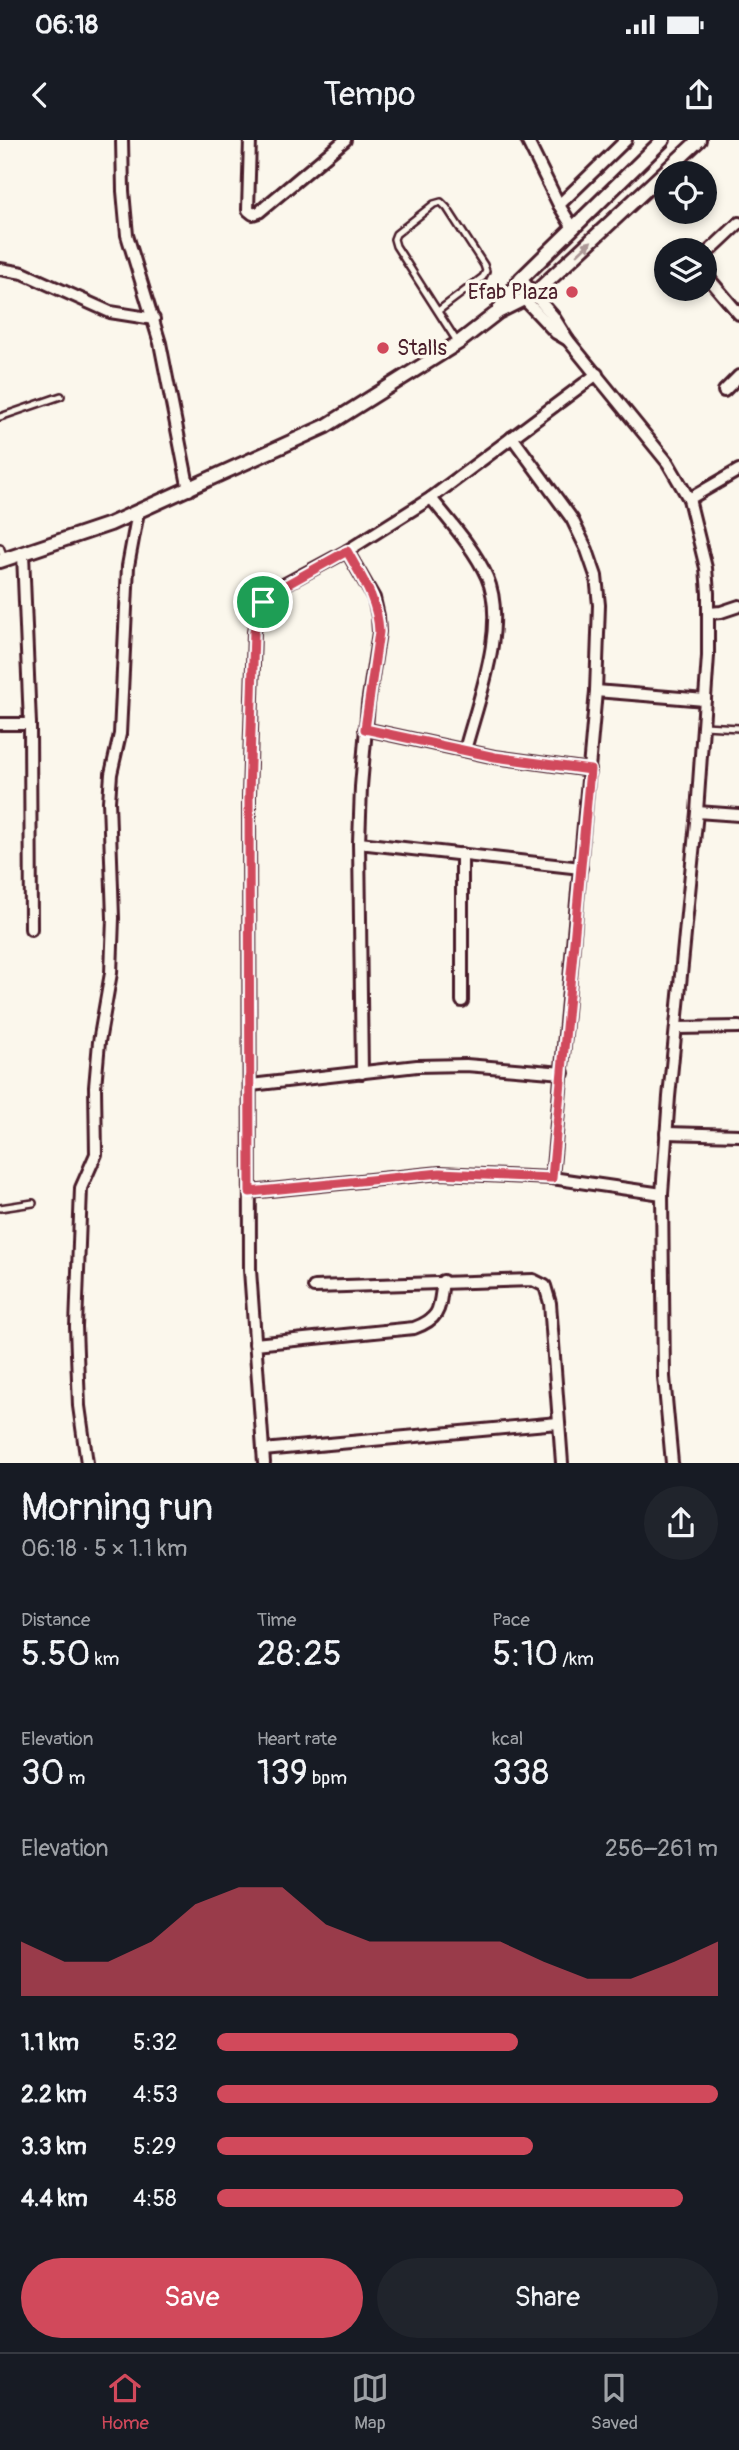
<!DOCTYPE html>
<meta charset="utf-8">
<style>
body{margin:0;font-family:Pangolin,sans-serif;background:#20242c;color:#f1f3f6;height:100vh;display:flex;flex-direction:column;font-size:26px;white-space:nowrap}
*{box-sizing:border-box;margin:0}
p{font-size:23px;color:#9ea1a6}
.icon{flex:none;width:38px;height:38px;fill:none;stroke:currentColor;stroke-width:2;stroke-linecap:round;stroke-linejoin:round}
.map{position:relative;height:1323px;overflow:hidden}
.side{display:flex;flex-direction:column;background:#171b24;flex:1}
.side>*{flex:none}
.fabs{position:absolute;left:654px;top:21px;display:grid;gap:14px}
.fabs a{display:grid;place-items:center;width:63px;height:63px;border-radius:50%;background:#171b24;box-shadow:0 4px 10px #0003;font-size:35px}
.pin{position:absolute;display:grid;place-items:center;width:60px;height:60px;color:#fff;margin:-30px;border:4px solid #fff;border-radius:50%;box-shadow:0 2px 7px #0007}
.round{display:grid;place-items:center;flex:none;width:74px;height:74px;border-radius:37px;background:#20242c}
.summary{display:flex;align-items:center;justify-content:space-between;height:119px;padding:0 21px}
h1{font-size:38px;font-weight:600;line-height:52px}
.stats{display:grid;grid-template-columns:repeat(3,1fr);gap:10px;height:119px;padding:7px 21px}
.stats div{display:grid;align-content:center}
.stats b{font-size:35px;font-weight:600}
.stats small{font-size:19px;font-weight:400}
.stats p{font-size:19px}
.chart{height:196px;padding:14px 21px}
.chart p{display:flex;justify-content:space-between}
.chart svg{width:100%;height:126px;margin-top:7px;fill:#d1495b;opacity:.7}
.action{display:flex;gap:14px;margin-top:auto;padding:14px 21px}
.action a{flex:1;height:80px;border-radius:42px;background:#d1495b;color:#fff;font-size:28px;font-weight:600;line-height:80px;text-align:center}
.action a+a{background:#20242c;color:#f1f3f6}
ul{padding:0 21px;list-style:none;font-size:23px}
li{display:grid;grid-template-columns:112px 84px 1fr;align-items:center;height:52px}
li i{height:18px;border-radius:9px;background:#d1495b}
.status{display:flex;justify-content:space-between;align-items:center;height:49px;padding:0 35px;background:#171b24;direction:ltr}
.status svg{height:19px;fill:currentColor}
header{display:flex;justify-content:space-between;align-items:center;height:91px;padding:0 21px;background:#171b24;font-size:32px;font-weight:600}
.menu{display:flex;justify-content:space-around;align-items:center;height:98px;border-top:2px solid #363941;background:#171b24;font-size:19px;color:#9ea1a6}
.menu a{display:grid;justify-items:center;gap:4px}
.menu .current{color:#d1495b}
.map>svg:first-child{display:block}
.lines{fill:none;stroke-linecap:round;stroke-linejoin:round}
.service-casing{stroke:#4a1f2b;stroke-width:10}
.minor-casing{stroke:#4a1f2b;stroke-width:16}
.tertiary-casing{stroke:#4a1f2b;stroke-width:18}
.service{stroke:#fbf7ec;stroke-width:5}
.minor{stroke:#fbf7ec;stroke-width:10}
.tertiary{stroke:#fbf7ec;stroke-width:12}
.oneway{fill:#ab9695}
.route-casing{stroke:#fff;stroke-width:14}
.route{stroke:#d1495b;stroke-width:9}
.poi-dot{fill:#d1495b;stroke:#fbf7ec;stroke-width:2.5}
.labels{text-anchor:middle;stroke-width:7;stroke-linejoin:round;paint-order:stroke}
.poi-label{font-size:21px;fill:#4a1f2b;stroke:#fbf7ec;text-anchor:end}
</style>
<div class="status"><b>06:18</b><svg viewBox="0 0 49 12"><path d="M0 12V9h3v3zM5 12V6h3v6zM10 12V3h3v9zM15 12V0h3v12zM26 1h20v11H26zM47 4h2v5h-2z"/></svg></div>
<header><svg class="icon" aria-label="back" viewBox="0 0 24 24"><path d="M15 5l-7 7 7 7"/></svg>Tempo<svg class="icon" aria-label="share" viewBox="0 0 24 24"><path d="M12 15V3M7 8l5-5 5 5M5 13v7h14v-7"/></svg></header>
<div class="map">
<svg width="739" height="1323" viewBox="0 0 739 1323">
<rect width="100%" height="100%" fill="#fbf7ec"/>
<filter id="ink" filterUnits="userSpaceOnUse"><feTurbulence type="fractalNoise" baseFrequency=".0143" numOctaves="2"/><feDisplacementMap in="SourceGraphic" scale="14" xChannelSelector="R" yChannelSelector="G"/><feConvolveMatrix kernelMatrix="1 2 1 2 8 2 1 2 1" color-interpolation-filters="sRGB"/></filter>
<g filter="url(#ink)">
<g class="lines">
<g class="service-casing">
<g id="service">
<polyline points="438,171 483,137 486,131 484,125 447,68 441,62 434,64 396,94 394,99 396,106 458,203"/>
<polyline points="0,277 61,256"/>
<polyline points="0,407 5,420"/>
<polyline points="704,586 739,588"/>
<polyline points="0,1068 33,1063"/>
</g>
</g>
<g class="minor-casing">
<g id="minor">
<polyline points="122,0 123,51 127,95 160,203 189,350"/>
<polyline points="250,0 248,70 253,74 259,72 345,0"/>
<polyline points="527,0 559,65 573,88"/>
<polyline points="559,65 626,0"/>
<polyline points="705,115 739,83"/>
<polyline points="0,129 23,133 110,172 154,179"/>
<polyline points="705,134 739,174"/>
<polyline points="521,139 553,176 568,200 668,323 689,359 706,428 708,453 708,516 697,672 669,957 662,1054 664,1237 672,1323"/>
<polyline points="525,160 556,193 568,200"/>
<polyline points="724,251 739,236"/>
<polyline points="512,297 572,379 587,410 596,436 599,465 596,551 552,1038"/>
<path d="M431,358C450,382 474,408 487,437C508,485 478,561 465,610"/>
<polyline points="689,359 739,330"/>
<polyline points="347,411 374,458 378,476 379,492 368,564 361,647 359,703 362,933"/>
<polyline points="23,414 30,584 31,789"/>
<polyline points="709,473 721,472 739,466"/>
<polyline points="596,551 705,560"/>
<polyline points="0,584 30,584"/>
<polyline points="365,589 495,617 590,630"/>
<polyline points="697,672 739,675"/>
<polyline points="359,703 581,728"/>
<polyline points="462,714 462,861"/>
<polyline points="677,888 739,887"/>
<polyline points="251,945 417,926 466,925 563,933"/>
<polyline points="666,993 739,995"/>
<polyline points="250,1052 440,1033 552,1038 662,1054"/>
<polyline points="314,1147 533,1140 545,1146 550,1163 562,1323"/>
<path d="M255,1204L414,1188C442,1178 439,1167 443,1141"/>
<polyline points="263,1310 558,1283"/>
<polyline points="87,1323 79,1266 76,1187 81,1048 96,1014 95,947 99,902 111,833 113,778 109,661 111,634 120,594 128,426 138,372"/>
<polyline points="264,1323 250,1130 249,656 254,492 257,477 263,462 276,449 347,411 431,358 597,234"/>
</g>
</g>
<g class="tertiary-casing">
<g id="tertiary">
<polyline points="498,171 521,139 663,0"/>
<polyline points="0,421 110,384 326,286 458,203 498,172 534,154 699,0"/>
</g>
</g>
<use href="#service" class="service"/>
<use href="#minor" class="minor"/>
<use href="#tertiary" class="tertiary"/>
</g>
<defs><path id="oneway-solid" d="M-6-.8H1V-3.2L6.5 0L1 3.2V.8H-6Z" transform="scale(1.75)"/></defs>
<use class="oneway" href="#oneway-solid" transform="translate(584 108) rotate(-43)"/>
</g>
<g class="lines" filter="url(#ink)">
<g class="route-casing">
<path id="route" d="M347,411C362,438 378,460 379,492L365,589L495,617L590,630L552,1038L440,1033L250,1052L249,656L254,492L257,477L268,455Z"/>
</g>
<use href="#route" class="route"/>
</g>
<g class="poi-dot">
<circle cx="572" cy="152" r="7"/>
<circle cx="383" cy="208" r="7"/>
</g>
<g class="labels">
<g class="poi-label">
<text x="558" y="159">Efab Plaza</text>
<text x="397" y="215" text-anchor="start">Stalls</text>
</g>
</g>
</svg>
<div class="fabs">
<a><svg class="icon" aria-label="locate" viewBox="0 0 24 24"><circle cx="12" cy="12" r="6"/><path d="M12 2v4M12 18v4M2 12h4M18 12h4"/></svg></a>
<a><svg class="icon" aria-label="layers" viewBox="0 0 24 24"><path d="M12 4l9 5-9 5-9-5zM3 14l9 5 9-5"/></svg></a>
</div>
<div class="pin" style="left:263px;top:462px;background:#1e9e55"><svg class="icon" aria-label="arrive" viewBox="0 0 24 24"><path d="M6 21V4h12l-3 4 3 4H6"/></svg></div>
</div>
<section class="side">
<div class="summary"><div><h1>Morning run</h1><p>06:18 · 5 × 1.1 km</p></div><a class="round"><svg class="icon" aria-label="share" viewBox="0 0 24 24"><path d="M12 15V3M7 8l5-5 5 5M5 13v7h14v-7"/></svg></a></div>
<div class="stats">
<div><p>Distance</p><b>5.50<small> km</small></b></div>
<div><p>Time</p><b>28:25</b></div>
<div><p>Pace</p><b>5:10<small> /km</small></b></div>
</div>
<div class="stats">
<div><p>Elevation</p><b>30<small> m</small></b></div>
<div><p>Heart rate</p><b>139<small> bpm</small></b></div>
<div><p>kcal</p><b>338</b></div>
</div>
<div class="chart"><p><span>Elevation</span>256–261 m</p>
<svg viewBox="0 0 160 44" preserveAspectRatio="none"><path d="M0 44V25L10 32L20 32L30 25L40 12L50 6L60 6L70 19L80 25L90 25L100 25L110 25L120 32L130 38L140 38L150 32L160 25V44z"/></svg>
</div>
<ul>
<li><b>1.1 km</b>5:32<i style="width:60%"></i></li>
<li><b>2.2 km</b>4:53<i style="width:100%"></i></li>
<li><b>3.3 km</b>5:29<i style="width:63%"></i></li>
<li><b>4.4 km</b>4:58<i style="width:93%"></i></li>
</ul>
<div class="action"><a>Save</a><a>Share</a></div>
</section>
<nav class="menu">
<a class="current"><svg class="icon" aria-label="home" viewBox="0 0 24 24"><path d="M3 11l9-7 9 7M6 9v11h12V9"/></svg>Home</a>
<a><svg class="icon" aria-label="map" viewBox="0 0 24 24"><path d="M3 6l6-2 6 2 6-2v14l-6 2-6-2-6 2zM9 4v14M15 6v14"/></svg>Map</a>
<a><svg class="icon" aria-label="saved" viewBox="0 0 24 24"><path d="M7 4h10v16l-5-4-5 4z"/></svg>Saved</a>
</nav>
